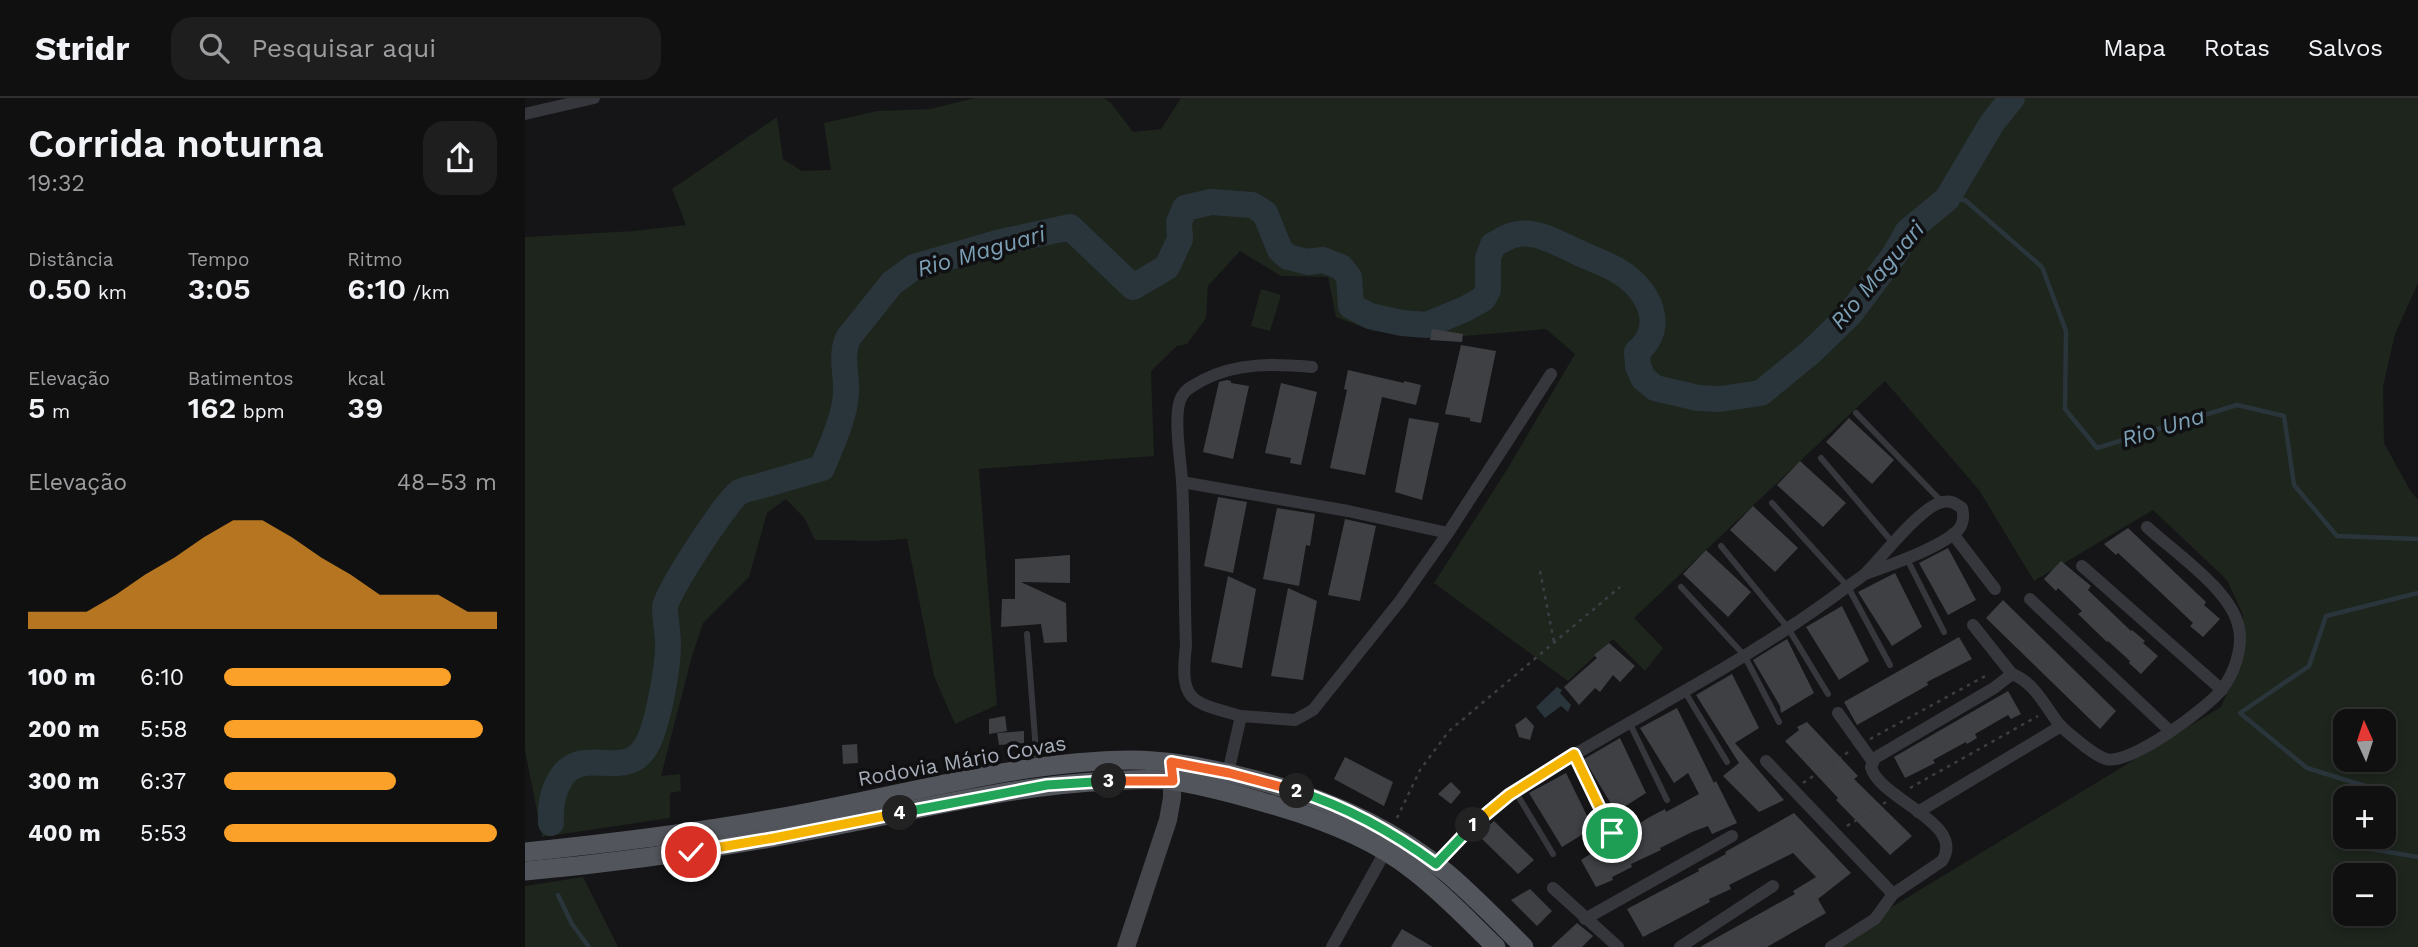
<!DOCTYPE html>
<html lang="pt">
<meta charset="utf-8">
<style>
body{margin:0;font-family:"Work Sans",sans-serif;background:#1e1e1f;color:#f1f3f6;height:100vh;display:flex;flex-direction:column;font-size:26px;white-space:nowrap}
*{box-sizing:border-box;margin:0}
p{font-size:23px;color:#9c9d9f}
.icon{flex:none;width:38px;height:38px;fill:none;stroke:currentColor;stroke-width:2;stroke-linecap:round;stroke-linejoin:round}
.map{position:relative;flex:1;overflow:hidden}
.panel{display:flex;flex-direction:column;background:#101011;width:525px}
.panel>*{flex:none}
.needle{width:46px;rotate:357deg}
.tools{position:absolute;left:1808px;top:611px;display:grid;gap:14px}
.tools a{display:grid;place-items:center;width:63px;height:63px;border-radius:14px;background:#101011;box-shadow:0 4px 10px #0003,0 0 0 2px #303031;font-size:35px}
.pin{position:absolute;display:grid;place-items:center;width:60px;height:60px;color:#fff;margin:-30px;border:4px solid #fff;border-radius:50%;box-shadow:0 2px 7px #0007}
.km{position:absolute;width:35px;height:35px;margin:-18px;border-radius:50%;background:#222;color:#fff;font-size:19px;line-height:35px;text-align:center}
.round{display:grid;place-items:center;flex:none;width:74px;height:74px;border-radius:21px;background:#1e1e1f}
.summary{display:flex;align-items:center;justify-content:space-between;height:119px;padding:0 28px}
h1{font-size:38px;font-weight:600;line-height:52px}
.figures{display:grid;grid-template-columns:repeat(3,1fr);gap:10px;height:119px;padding:7px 28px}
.figures div{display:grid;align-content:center}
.figures b{font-size:30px;font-weight:600}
.figures small{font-size:19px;font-weight:400}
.figures p{font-size:19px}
.chart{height:196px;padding:14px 28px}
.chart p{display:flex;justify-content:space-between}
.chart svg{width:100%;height:126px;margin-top:7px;fill:#fba129;opacity:.7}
ul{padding:0 28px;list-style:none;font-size:23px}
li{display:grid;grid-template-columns:112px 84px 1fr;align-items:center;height:52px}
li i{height:18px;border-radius:9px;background:#fba129}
header{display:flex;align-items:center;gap:42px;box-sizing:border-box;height:98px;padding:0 35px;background:#101011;border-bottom:2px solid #303031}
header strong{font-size:33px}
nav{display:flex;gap:38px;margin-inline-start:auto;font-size:24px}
.search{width:490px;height:63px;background:#1e1e1f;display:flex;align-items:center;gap:18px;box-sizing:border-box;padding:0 24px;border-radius:21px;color:#9c9d9f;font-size:26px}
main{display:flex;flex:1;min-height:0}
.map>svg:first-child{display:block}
.green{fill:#1d251d;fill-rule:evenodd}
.water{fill:#2a353b}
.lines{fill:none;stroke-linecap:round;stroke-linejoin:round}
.stream{stroke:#2a353b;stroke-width:4.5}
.river{stroke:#2a353b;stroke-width:26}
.building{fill:#3f4044}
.path{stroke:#3c3e43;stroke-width:2.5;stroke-dasharray:3.5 5;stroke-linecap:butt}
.service{stroke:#36373c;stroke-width:6}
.minor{stroke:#36373c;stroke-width:12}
.secondary{stroke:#44464c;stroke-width:18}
.primary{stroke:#52555b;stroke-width:19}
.split-1-casing{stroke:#fff;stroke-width:14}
.split-2-casing{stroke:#fff;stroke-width:14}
.split-3-casing{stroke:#fff;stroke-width:14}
.split-4-casing{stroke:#fff;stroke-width:14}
.split-5-casing{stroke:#fff;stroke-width:14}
.split-1{stroke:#f5b400;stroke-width:9}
.split-2{stroke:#22a559;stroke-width:9}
.split-3{stroke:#f0652b;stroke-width:9}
.split-4{stroke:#22a559;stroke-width:9}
.split-5{stroke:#f5b400;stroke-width:9}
.labels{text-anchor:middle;stroke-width:7;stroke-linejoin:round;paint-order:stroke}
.street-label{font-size:21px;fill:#a6adb8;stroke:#101012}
.water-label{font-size:23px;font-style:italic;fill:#7b9fb5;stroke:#101012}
</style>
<header>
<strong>Stridr</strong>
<div class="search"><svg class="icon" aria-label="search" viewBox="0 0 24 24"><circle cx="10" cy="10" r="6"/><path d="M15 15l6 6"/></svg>Pesquisar aqui</div>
<nav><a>Mapa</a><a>Rotas</a><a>Salvos</a></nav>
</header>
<main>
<section class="panel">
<div class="summary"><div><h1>Corrida noturna</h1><p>19:32</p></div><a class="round"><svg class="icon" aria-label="share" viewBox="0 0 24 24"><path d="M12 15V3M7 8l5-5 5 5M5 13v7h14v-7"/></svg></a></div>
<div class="figures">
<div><p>Distância</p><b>0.50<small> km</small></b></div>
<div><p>Tempo</p><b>3:05</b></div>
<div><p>Ritmo</p><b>6:10<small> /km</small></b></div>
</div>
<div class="figures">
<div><p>Elevação</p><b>5<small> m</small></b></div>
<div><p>Batimentos</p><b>162<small> bpm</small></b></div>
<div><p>kcal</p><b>39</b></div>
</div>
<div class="chart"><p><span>Elevação</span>48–53 m</p>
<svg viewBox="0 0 160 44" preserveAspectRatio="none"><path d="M0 44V38L10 38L20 38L30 32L40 25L50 19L60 12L70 6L80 6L90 12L100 19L110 25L120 32L130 32L140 32L150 38L160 38V44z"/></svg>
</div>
<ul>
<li><b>100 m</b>6:10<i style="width:83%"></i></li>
<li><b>200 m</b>5:58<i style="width:95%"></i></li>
<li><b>300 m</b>6:37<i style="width:63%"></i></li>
<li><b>400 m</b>5:53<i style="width:100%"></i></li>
</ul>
</section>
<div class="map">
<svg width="1893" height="849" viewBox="0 0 1893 849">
<rect width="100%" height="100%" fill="#151517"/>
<g class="green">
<path d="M450,0H579L586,5L608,34L636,31L656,0H1893V185L1870,236L1858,289L1859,345L1885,392L1893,402V849H1301L1696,609L1716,562L1718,517L1702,482L1628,412L1509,483L1454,392L1360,283L1109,520L1138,550L1120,573L1088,541L1043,583L909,485L983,370L1050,256L1021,231L940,238L848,233L811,219L803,179L756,178L715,153L683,188L681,220L662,246L652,248L626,273L629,358L454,371L472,607L430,626L409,578L382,441L348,443L290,442L280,421L261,401L242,415L224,479L178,525L167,558L136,678L155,676L156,693L145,695V720L17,739L0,652V139L109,133L161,127L147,91L252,19L258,61L277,73L306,72L299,25L352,13L405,11ZM1820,623H1858V662H1820ZM1820,700H1858V738H1820ZM1820,777H1858V816H1820Z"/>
<polygon points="736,191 756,197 745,233 726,228"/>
<polygon points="58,779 93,849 0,849 0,788"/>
</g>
<polygon class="water" points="1032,589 1037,592 1035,595 1046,607 1043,614 1036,608 1020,620 1011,609"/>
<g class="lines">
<g class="stream">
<polyline points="1422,101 1440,102 1517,169 1541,233 1540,311 1572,350 1712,307 1759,318 1769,387 1812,438 1893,441"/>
<polyline points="1844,700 1850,691 1782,670 1715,615 1784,568 1801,518 1893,495"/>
<polyline points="1822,738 1817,746 1893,759"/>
<polyline points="33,797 47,826 64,849"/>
</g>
<path class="river" d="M26,725C25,709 27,694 36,680C56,648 95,680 117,654C132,638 143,569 143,546C143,534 140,522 140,509C140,497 203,400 215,394C220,391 229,390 235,388C256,382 276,376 297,370C306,348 320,319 321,295C322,275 315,259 323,240L367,185L389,169L472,145L545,129L608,189L642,169L655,141L654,124L660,110L686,104L727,107L740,115L755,152L763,159L783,164L798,162L816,169L824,179L826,208L845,218L877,225L902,227L940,211L958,201L963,192V160L968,147C976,143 984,137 993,136C1012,133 1033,145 1050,153C1064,160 1081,165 1095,174C1123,192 1143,228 1112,254L1113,268L1118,280L1130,290L1173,300L1195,301L1236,295L1287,253L1325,216L1370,156L1383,133L1422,101L1467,25L1487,0"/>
</g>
<g class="building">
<polygon points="907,231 938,236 937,244 905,242"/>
<polygon points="936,247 971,253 956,325 945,323 945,320 920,316"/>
<polygon points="823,272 879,285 879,283 896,287 891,307 857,299 840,377 805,370 822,292 819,291"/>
<polygon points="702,282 706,283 706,285 724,288 708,361 678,354 694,284"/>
<polygon points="756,285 792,294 776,367 765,365 766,360 740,355"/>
<polygon points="884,320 914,325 897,402 870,394"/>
<polygon points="1324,320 1369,362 1347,386 1301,344"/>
<polygon points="1275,363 1321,405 1298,429 1252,387"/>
<polygon points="693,399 722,404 708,475 679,468"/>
<polygon points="1228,408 1273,450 1250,474 1205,432"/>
<polygon points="752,410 790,416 785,448 781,447 774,488 738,481"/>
<polygon points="820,421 851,428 835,503 803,497"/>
<polygon points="1603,430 1681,504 1679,507 1695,521 1678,539 1665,528 1668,525 1632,491 1593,455 1591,457 1579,446"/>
<polygon points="1423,450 1451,502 1423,517 1394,465"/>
<polygon points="1181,452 1226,494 1203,519 1158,476"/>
<polygon points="545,457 545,485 496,484 541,505 542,544 519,545 516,526 476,529 477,501 490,501 490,461"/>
<polygon points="1536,463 1566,488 1563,492 1606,533 1607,532 1620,543 1618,545 1633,558 1616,576 1604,565 1605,563 1583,543 1582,544 1553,516 1557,513 1533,490 1531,493 1519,481"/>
<polygon points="1370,475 1397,529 1367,548 1333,494"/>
<polygon points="703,478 731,491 717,570 686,564"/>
<polygon points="763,490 792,503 778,582 746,578"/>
<polygon points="1478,502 1591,613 1575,631 1461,520"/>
<polygon points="1317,508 1344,563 1314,582 1281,529"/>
<polygon points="1434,539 1447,561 1402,584 1403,587 1332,627 1319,604"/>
<polygon points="1262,541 1289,595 1256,615 1255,608 1228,562"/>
<polygon points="1084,545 1110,568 1095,584 1088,577 1075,594 1070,590 1054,607 1039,589 1072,560 1069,557"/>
<polygon points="1207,576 1234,630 1210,645 1259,702 1234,714 1198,678 1214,665 1171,597"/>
<polygon points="1483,593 1496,616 1486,621 1483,617 1450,636 1452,640 1442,646 1441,644 1408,662 1410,665 1380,680 1369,659"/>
<polygon points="1152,610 1189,685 1191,683 1212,725 1187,736 1183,728 1167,734 1135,750 1136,752 1106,766 1107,769 1087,779 1088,782 1071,789 1056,762 1123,720 1140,711 1141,714 1174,696 1163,675 1149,685 1115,630"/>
<polygon points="480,618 482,633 464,636 464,621"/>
<polygon points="1001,619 1009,628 1005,642 994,639 990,627"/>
<polygon points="1282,624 1333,678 1329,681 1387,738 1365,757 1311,702 1313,700 1260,643 1274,632 1272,629"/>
<polygon points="499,633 499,645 474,647 472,635"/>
<polygon points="1095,640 1121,695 1091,714 1059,661"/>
<polygon points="332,646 333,665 318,666 317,647"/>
<polygon points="820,659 868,684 859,708 809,681"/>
<polygon points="1041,675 1068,730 1037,749 1004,695"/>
<polygon points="926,684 936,694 926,706 913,696"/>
<polygon points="1269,715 1326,775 1293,801 1301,815 1242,849 1175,849 1270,796 1268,793 1291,779 1268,755 1204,787 1206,791 1184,801 1185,804 1118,839 1102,811 1174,773 1173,771 1201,756 1200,754"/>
<polygon points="969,723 1009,762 993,776 953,737"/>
<polygon points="1005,791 1027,813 1012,828 986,802"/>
<polygon points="1052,825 1068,838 1057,849 1026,849"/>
<polygon points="877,831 908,849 866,849"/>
</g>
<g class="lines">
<g class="path">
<polyline points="1015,473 1029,544"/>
<polyline points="1345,641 1462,577"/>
<polyline points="1278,685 1325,653"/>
<polyline points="1385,690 1513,618"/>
<polyline points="872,720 895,672 924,633 1095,489"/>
<polyline points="1322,728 1361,704"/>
</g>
<g class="service">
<polyline points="1331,315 1417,404"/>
<polyline points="1296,360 1368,445"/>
<polyline points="1247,405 1323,489 1365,567"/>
<polyline points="1196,448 1263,530 1303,596"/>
<polyline points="1382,461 1419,534"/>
<polyline points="1156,489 1219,557 1254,624"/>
<polyline points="502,536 512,666"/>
<polyline points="1160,594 1202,664"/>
<polyline points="1104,624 1142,702"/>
<polyline points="1049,656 1087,735"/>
<polyline points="990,693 1028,756"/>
</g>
<g class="minor">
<polyline points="0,16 69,0"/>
<polyline points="657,384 823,413 923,435"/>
<polyline points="1428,436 1470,491"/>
<polyline points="1557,468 1697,592"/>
<polyline points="1505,501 1645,633"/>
<polyline points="1448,527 1487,576"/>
<polyline points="1313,615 1348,664"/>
<polyline points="716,618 770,622 788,612 875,503 923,435 1026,276"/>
<path d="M1241,663L1368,796L1417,763C1442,725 1354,701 1346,669L1350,660L1469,590L1487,576C1509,584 1520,608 1534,626C1541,634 1550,640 1558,647C1565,652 1572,658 1581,661C1604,668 1683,610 1697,591C1709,576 1718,550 1714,531C1708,493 1649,454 1622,429"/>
<path d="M703,675L716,618C667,604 654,605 661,548C659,493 660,438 657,383C656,364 647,314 657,298C661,290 670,287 678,282C713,264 749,266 787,269"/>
<polyline points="1393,714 1536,628"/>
<path d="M911,766C939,734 971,706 1007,682C1110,618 1222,564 1319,491C1326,486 1334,481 1341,475C1357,459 1397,407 1418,404C1426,402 1431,406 1437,410C1439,418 1439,424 1434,431C1418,449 1363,468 1340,476"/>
<polyline points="1028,790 1093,849"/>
<polyline points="1060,821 1207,738"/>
<polyline points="807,849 860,754"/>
<polyline points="1155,849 1248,788"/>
<polyline points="1306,849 1350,821 1368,796"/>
</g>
<polyline class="secondary" points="601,849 643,722 647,700 647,671"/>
<g class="primary">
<path d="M0,754C98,744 194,732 290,713C394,693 500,663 606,662C642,662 676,669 711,677C788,695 861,724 922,775C949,798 974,824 999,849"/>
<path d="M0,773C102,764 203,749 304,729C396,711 490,687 585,683C606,682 628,680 649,683C683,688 718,698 751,708C799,722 850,742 889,773C919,796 944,823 971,849"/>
</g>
</g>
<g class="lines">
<g class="split-1-casing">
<polyline id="split-1" points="948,727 984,697 1049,656 1087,735"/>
</g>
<g class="split-2-casing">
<path id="split-2" d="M772,693C822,709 869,735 911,766L948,727"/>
</g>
<g class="split-3-casing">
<polyline id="split-3" points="584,683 648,683 646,664 704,675 772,693"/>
</g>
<g class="split-4-casing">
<polyline id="split-4" points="375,715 522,687 584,683"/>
</g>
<g class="split-5-casing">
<polyline id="split-5" points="166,754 249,740 375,715"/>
</g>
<use href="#split-1" class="split-1"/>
<use href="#split-2" class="split-2"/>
<use href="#split-3" class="split-3"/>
<use href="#split-4" class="split-4"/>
<use href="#split-5" class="split-5"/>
</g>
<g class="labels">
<g class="street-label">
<text transform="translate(437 663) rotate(-10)" y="7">Rodovia Mário Covas</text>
</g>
<g class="water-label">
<text transform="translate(456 153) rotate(-16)" y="8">Rio Maguari</text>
<text transform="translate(1352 177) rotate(-50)" y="8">Rio Maguari</text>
<text transform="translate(1638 329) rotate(-17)" y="8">Rio Una</text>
</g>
</g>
</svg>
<div class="tools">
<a><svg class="needle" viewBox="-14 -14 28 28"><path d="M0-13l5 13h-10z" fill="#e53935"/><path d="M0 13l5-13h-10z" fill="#9c9d9f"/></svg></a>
<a>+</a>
<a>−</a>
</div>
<div class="pin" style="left:1087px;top:735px;background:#1e9e55"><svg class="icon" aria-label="arrive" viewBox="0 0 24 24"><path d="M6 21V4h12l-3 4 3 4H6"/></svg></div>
<div class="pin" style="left:166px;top:754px;background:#d93025"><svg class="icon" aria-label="check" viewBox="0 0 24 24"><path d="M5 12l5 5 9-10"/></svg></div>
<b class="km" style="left:948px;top:727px">1</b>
<b class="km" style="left:772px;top:693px">2</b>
<b class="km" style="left:584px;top:683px">3</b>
<b class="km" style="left:375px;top:715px">4</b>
</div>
</main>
